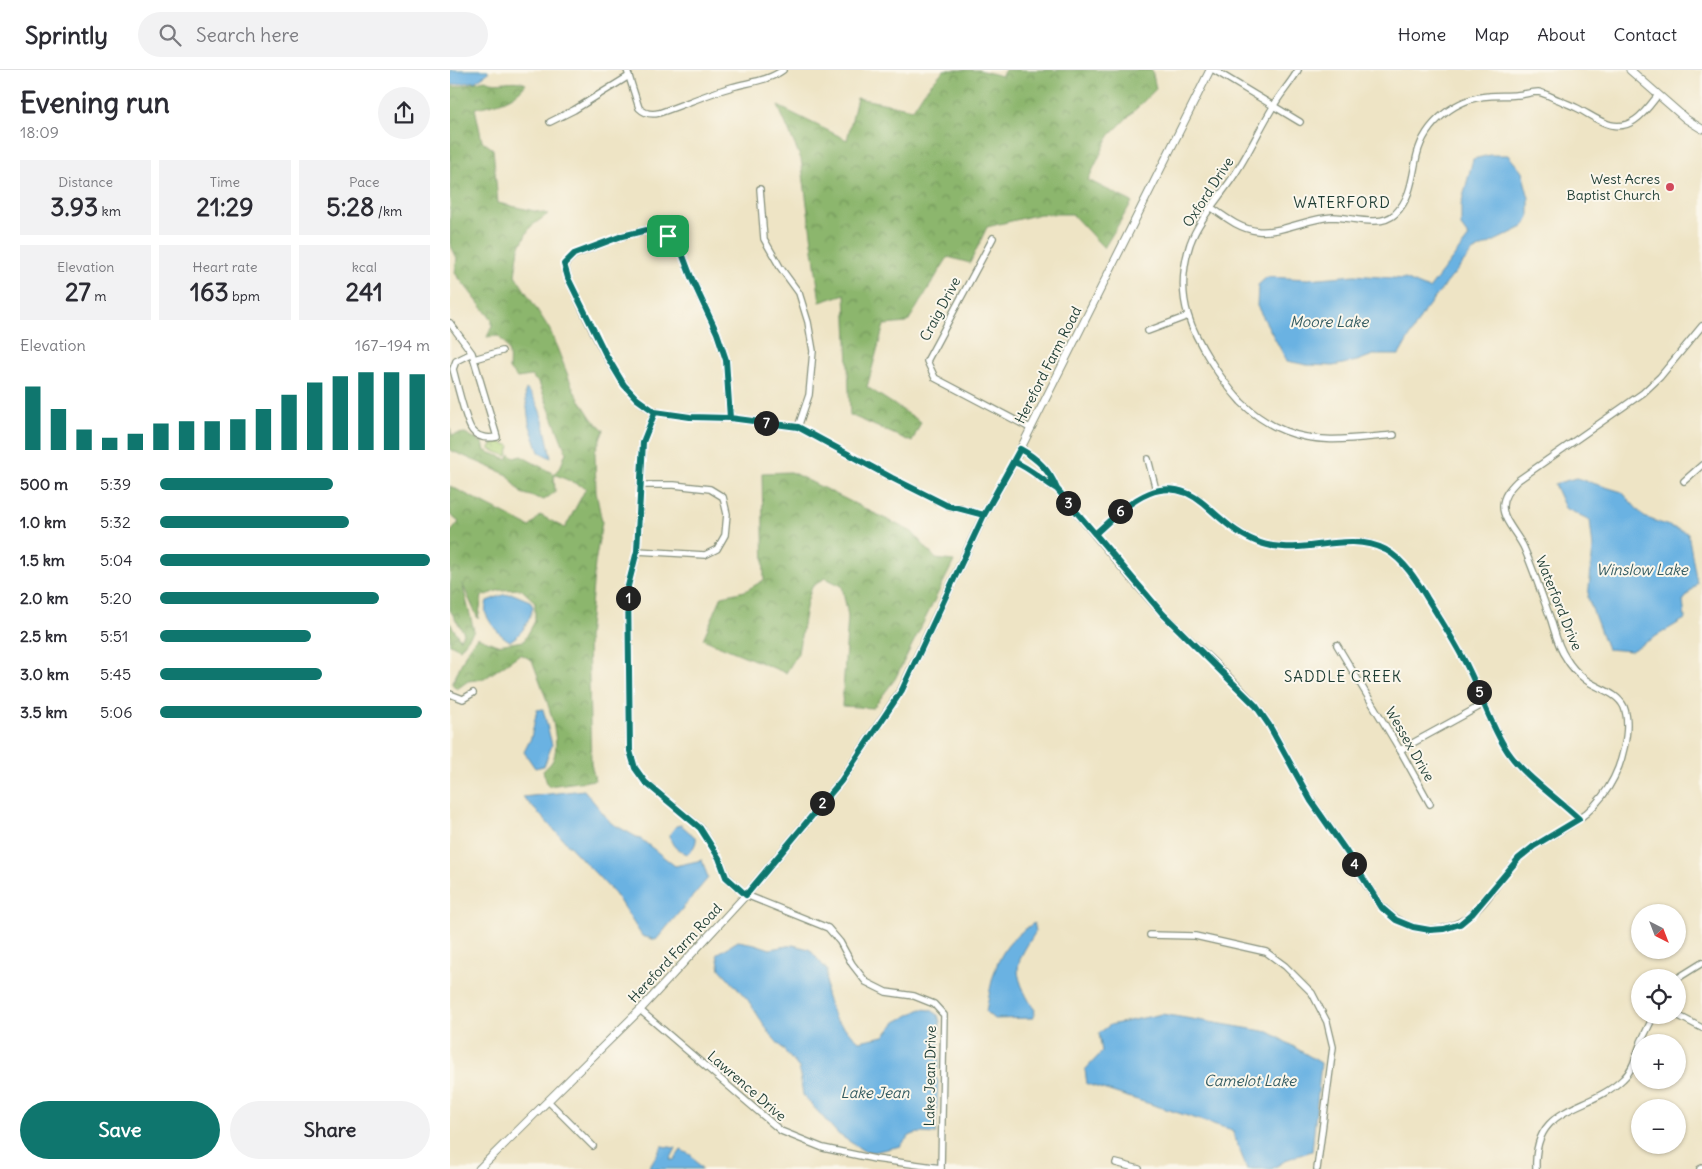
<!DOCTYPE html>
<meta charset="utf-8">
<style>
body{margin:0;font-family:Delius,sans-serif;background:#f2f2f3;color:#2b2b33;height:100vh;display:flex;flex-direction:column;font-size:19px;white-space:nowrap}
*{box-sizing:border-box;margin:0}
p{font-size:16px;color:#7c7c81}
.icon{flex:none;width:28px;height:28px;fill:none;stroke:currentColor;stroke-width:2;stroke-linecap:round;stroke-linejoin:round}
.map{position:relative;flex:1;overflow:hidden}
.panel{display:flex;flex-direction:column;background:#fff;width:450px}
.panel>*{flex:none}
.needle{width:32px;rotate:138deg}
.fabs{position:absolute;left:1181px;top:834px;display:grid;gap:10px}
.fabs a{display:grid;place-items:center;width:55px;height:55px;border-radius:50%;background:#fff;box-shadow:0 1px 4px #0004;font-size:25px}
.pin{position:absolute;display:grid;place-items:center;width:42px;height:42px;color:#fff;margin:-21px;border-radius:10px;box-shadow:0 2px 8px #0006}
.km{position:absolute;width:25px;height:25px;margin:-12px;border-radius:50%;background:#222;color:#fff;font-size:14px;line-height:25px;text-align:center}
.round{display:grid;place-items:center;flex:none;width:52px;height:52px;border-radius:26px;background:#f2f2f3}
.headline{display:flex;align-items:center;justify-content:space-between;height:85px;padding:0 20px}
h1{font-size:28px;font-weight:700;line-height:38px}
.stats{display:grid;grid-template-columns:repeat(3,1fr);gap:8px;height:85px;padding:5px 20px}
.stats div{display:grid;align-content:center;border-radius:0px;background:#f2f2f3;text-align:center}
.stats b{font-size:25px;font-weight:700}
.stats small{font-size:14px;font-weight:400}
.stats p{font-size:14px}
.chart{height:140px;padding:10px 20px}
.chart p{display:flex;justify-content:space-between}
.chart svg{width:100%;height:90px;margin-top:5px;stroke:#0f766e;stroke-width:6}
.primary-button{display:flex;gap:10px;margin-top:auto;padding:10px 20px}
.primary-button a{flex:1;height:58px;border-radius:30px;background:#0f766e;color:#fff;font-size:20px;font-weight:700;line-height:58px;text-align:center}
.primary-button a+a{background:#f2f2f3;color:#2b2b33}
ul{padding:0 20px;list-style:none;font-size:16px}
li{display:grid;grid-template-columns:80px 60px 1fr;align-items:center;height:38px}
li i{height:12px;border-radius:6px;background:#0f766e}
header{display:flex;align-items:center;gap:30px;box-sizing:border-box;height:70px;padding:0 25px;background:#fff;border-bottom:1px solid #e1e1e2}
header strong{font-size:24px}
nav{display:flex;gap:28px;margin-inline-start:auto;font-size:18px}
.search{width:350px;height:45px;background:#f2f2f3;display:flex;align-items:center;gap:12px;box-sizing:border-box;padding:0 18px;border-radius:28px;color:#7c7c81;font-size:19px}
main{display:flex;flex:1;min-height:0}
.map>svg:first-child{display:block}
.forest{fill:url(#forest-crowns);stroke:#567a50}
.park{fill:url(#park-crowns);stroke:#688959}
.water{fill:#6ab2e2;stroke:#44788b}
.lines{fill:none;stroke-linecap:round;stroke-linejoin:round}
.minor-casing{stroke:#86907c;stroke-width:8}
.tertiary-casing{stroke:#86907c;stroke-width:9}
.minor{stroke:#fff;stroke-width:5.5}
.tertiary{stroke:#fff;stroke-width:7}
.route-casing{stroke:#fff;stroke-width:10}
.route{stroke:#0f766e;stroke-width:6}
.poi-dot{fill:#d1495b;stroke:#fbf7ec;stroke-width:2}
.labels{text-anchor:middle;stroke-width:4;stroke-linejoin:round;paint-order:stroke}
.poi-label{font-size:14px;fill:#1f3d34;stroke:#fbf7ec;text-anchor:end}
.street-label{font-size:14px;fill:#1f3d34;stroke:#fbf7ec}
.neighbourhood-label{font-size:15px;letter-spacing:1px;fill:#1f3d34;stroke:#fbf7ec}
.water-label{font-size:15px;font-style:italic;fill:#325a60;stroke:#fbf7ec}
</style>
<header>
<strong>Sprintly</strong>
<div class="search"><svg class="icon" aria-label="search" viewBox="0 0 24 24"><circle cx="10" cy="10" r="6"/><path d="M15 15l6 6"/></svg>Search here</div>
<nav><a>Home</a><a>Map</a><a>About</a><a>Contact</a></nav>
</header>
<main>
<section class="panel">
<div class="headline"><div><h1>Evening run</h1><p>18:09</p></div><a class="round"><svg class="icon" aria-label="share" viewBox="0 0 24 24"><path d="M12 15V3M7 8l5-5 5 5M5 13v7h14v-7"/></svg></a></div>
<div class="stats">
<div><p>Distance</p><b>3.93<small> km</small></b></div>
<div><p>Time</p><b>21:29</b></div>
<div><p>Pace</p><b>5:28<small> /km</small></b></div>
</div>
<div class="stats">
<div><p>Elevation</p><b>27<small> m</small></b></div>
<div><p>Heart rate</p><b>163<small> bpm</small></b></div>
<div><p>kcal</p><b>241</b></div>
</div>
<div class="chart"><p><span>Elevation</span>167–194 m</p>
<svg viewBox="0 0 160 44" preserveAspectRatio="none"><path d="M5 44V13M15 44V24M25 44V34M35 44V38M45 44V36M55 44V31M65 44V30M75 44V30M85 44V29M95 44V24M105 44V17M115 44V11M125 44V8M135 44V6M145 44V6M155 44V7"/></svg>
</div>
<ul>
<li><b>500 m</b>5:39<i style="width:64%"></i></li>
<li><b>1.0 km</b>5:32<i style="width:70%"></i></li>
<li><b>1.5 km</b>5:04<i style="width:100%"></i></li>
<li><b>2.0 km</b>5:20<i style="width:81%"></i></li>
<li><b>2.5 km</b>5:51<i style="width:56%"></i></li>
<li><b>3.0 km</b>5:45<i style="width:60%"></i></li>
<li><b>3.5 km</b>5:06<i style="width:97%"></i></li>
</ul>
<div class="primary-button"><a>Save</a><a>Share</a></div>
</section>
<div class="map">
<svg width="1252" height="1099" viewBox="0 0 1252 1099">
<defs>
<pattern id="forest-crowns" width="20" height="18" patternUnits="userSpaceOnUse" patternTransform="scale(1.25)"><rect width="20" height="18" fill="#8cb66d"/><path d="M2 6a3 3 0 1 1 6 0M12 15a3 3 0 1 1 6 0" fill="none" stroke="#72955a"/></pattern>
<pattern id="park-crowns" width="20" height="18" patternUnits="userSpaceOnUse" patternTransform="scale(1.25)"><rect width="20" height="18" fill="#b1d57e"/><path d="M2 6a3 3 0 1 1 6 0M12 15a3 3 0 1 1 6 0" fill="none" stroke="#8fae68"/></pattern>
</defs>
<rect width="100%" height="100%" fill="#fbf7ec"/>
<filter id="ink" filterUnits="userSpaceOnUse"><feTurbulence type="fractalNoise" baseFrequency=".02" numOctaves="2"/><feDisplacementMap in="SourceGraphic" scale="10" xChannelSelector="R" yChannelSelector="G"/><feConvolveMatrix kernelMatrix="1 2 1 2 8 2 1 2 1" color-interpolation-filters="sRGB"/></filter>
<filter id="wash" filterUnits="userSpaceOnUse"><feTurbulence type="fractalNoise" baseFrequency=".0096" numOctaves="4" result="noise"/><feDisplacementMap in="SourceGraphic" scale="20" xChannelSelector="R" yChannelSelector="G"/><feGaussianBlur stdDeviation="1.12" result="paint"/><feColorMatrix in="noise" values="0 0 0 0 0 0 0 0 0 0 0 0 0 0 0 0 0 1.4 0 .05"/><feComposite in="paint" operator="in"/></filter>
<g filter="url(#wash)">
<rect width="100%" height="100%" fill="#eee4c5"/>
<g class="forest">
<polygon points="494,0 529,0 551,6 555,0 702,0 706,19 659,66 638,110 682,132 654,178 622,144 590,144 537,157 520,193 498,187 457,253 434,255 417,317 471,352 462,372 400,345 395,224 370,232 351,89 328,36 397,70 407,28 463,39 474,22"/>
<path d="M35,10C48,17 63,7 76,14C63,31 45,34 25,38L32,71L43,79L48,133L98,144L80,157L69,178L65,205L100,260L124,321L142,349L154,360L145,381L146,422L152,452L145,493L138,568L141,694L145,710L98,716L93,701C96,698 101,694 103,690C114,666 90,613 82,590L70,584L34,609L18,611L7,619L2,614L16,583L27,567L47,575L74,571L85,551V532L71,519L50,520L32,526L28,549L12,513L24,561L10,579L0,574V553L10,569L14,563L0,540V463L9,452L0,445V416L80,457L90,445L115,458L136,418L104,404L105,422L94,430L71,423L58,405L0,380V358L2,365L15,363L33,373L35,381L57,389L60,384L64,388L71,386L104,404L111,396L116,382L89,313L81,306L67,308L59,299C60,283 60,278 48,266L37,267L42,256V250L5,203L7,188L0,174V17H6Z"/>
<polygon points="341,402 462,462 486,489 504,491 445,609 423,638 392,636 398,546 392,516 375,508 362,517 357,532 348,583 336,603 253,569 272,526 295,521 314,510 312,403"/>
</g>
<polygon class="park" points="45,370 60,376 57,386 39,379"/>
<g class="water">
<polygon points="0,0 38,0 38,3 26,11 3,15 0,15"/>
<polygon points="1040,85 1058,85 1072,102 1079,128 1079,147 1073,157 1022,182 975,240 949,285 923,285 907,291 883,296 857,295 837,291 807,236 808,215 817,207 858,209 905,205 955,209 979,219 1019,167 1011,156 1011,135 1023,89"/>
<path d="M76,319C92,331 97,369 101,388L89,382L79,353L75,322Z"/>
<polygon points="1126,408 1172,422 1194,447 1238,463 1247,513 1233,531 1235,549 1181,581 1157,579 1138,528 1143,478 1140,450 1115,438 1104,414"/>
<path d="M63,524L80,531L83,537C79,552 73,563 60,571C50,566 40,554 36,544C35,540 36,535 37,531L53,525Z"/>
<polygon points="93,639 102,675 94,696 85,698 74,682 81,668 87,640"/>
<polygon points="134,720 161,753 192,770 225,796 252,790 258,808 206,870 192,866 165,824 73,727"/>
<path d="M231,755L246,768C247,774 242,780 238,784C228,782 220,775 220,764L226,756Z"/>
<path d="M584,853L586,861C580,872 568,886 568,900C568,911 578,931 585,940L583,948L544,949L536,942C543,901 547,876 584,853Z"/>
<path d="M288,871L305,874L320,879L343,875L359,879L377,900L376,925L385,949L409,971L434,966L446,952L471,939L481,940L488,945L490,952L489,997C485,1003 484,1005 488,1011L486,1064C469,1063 461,1060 451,1076L423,1082L414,1081L388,1064L353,1025L349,998L320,964L298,930L270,899L267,884Z"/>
<polygon points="712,944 819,962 871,993 862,1081 838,1089 822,1099 797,1099 782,1060 637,1014 635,1000 652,982 649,963 660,955"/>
<polygon points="212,1076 226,1078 220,1090 224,1090 231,1080 241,1085 252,1099 198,1099"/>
</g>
</g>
<g filter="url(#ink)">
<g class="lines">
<g class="minor-casing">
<g id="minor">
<path d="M177,0L189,38C195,44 201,45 209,43C233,35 257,24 282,17C299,12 318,11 333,0"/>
<polyline points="764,0 850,52"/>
<path d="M848,0C841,13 830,24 823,37C809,60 798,85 783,107C769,128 749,149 740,174C733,196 731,222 738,245C746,272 772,311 791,332C803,344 819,355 835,361C870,375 908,368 944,365"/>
<polyline points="100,52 124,40 179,6"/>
<polyline points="310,119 314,169 330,197 349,223 358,252 363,281 359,325 348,357"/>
<path d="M762,138C776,148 790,159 808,161C834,163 857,148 883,147C901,147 930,158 945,144C962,127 962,106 967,85C975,52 1007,28 1039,26C1048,25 1057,26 1066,25C1073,25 1081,22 1088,22C1095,23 1103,28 1109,30C1115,33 1121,35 1127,38C1145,47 1164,65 1185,50C1194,44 1201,34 1208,25"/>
<polyline points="543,168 477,291 485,308 580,358"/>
<path d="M0,253L22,283L47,367C37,369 28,368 22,360C16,353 6,310 3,299L6,291L22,283"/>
<polyline points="698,261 738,246"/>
<polyline points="24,289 52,281"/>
<polyline points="205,342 193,372 187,481 178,516 180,681 185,698 195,712 251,758 269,788 277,807 296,825 378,858 390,872 402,894 416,912 436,922 464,926 484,934 494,945 491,1099"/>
<path d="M280,348C259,348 239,347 219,344C214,343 208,343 204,341C166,323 136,245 118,208L115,194L124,185L172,166L197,160L218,166L230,178L241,207L267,263L276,290L280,348L348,357L442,408L496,435L534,445"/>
<path d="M570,379C587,388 601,401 607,419"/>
<polyline points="698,389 706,420"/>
<path d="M564,392C581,398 592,411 607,419C642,461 676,506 714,545C744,575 781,605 807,637C831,668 844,707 867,739C877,754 888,768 897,783C917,814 932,853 973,859C990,861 1004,857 1018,847C1039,832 1050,807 1068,789C1082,775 1100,767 1117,757C1147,739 1167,712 1174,678C1177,665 1179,650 1174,637C1167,622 1148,619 1136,610C1128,604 1121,597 1116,588C1108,577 1105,563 1101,550C1092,526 1084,501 1074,478C1069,466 1052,449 1053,436C1053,426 1060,418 1067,411L1193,323L1210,307L1252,256"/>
<polyline points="1234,411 1252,395"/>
<path d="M645,464C677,435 712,398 754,434C770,448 784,461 803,470C847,491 893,458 936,480C954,490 966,511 977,528C992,551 1007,575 1019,600C1032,626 1041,657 1058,682C1074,707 1107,727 1129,749"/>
<polyline points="187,481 255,485 267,479 275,465 277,444 273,427 260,419 224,415 190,415"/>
<polyline points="887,575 950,680 980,734"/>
<polyline points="0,624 13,629 23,623"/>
<polyline points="950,680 1034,634"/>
<polyline points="700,865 745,866 816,882 835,896 862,923 877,952 883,977 867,1099"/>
<polyline points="1228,908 1252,893"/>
<polyline points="190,940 331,1061 373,1078 425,1089 491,1098"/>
<polyline points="1227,945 1252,958"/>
<polyline points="1191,972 1204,945"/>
<polyline points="98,1031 143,1076"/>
<polyline points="666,1093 689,1099"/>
<path d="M1086,1099C1083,1033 1138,1043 1173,1009C1183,1000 1186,986 1190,975"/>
<polyline points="1250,1099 1252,1098"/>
</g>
</g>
<g class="tertiary-casing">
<g id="tertiary">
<polyline points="1180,0 1236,49 1252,59"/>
<polyline points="29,1099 190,940 296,825 391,711 452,619 534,445 564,392 760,0"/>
</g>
</g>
<use href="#minor" class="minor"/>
<use href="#tertiary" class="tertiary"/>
</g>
</g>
<g class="lines" filter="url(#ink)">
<g class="route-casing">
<path id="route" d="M218,166L230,178L241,207L267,263L276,290L280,348L240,347L205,342L193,372L187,481L178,516L180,681L185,698L195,712L250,758L269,788L276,807L296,825L391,711L452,620L534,445L564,392C581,398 592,411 607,419L713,544L806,636L819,655L861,731L896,781L932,838L946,850L963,857L980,860L994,859L1010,854L1022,844L1069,788L1084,776L1129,749C1106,727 1075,707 1058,682C1041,657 1032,626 1019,600C1007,575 992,552 977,528C967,511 954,490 936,480C893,458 847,491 803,470C784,462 770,448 754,434C712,398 677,435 645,464L607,419C600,401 587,388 570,379L534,445L496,435L442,408L348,357L280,348L240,347L205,342L187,329L174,315L156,285L118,208L114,194L124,184L172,166L197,160L218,166"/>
</g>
<use href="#route" class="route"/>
</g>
<circle class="poi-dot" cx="1220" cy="117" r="5"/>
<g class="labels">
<g class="poi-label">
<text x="1210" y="114">West Acres<tspan x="1210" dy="16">Baptist Church</tspan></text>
</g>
<g class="street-label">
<text transform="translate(758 122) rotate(-57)" y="5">Oxford Drive</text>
<text transform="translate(490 239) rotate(-62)" y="5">Craig Drive</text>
<text transform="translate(598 295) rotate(-63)" y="5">Hereford Farm Road</text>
<text transform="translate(1109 533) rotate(68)" y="5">Waterford Drive</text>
<text transform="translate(960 674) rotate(60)" y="5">Wessex Drive</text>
<text transform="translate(225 883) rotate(-47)" y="5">Hereford Farm Road</text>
<text transform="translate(480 1006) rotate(-89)" y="5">Lake Jean Drive</text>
<text transform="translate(297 1016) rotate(41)" y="5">Lawrence Drive</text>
</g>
<g class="neighbourhood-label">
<text x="892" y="138">WATERFORD</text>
<text x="893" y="612">SADDLE CREEK</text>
</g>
<g class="water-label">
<text x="879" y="257">Moore Lake</text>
<text x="1192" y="505">Winslow Lake</text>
<text x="800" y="1016">Camelot Lake</text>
<text x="425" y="1028">Lake Jean</text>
</g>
</g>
</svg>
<div class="fabs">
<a><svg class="needle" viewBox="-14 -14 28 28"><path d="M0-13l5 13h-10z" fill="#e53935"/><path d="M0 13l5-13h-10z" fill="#7c7c81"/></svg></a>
<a><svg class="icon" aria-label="locate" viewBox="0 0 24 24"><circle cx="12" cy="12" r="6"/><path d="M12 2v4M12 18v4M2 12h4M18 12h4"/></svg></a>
<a>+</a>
<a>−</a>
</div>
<div class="pin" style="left:218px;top:166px;background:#1e9e55"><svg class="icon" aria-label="arrive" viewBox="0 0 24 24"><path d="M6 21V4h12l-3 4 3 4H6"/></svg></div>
<b class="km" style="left:178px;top:528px">1</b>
<b class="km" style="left:372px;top:733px">2</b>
<b class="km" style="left:618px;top:433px">3</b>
<b class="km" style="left:904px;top:794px">4</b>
<b class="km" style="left:1029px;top:622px">5</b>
<b class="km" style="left:670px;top:441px">6</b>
<b class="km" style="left:316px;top:353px">7</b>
</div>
</main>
